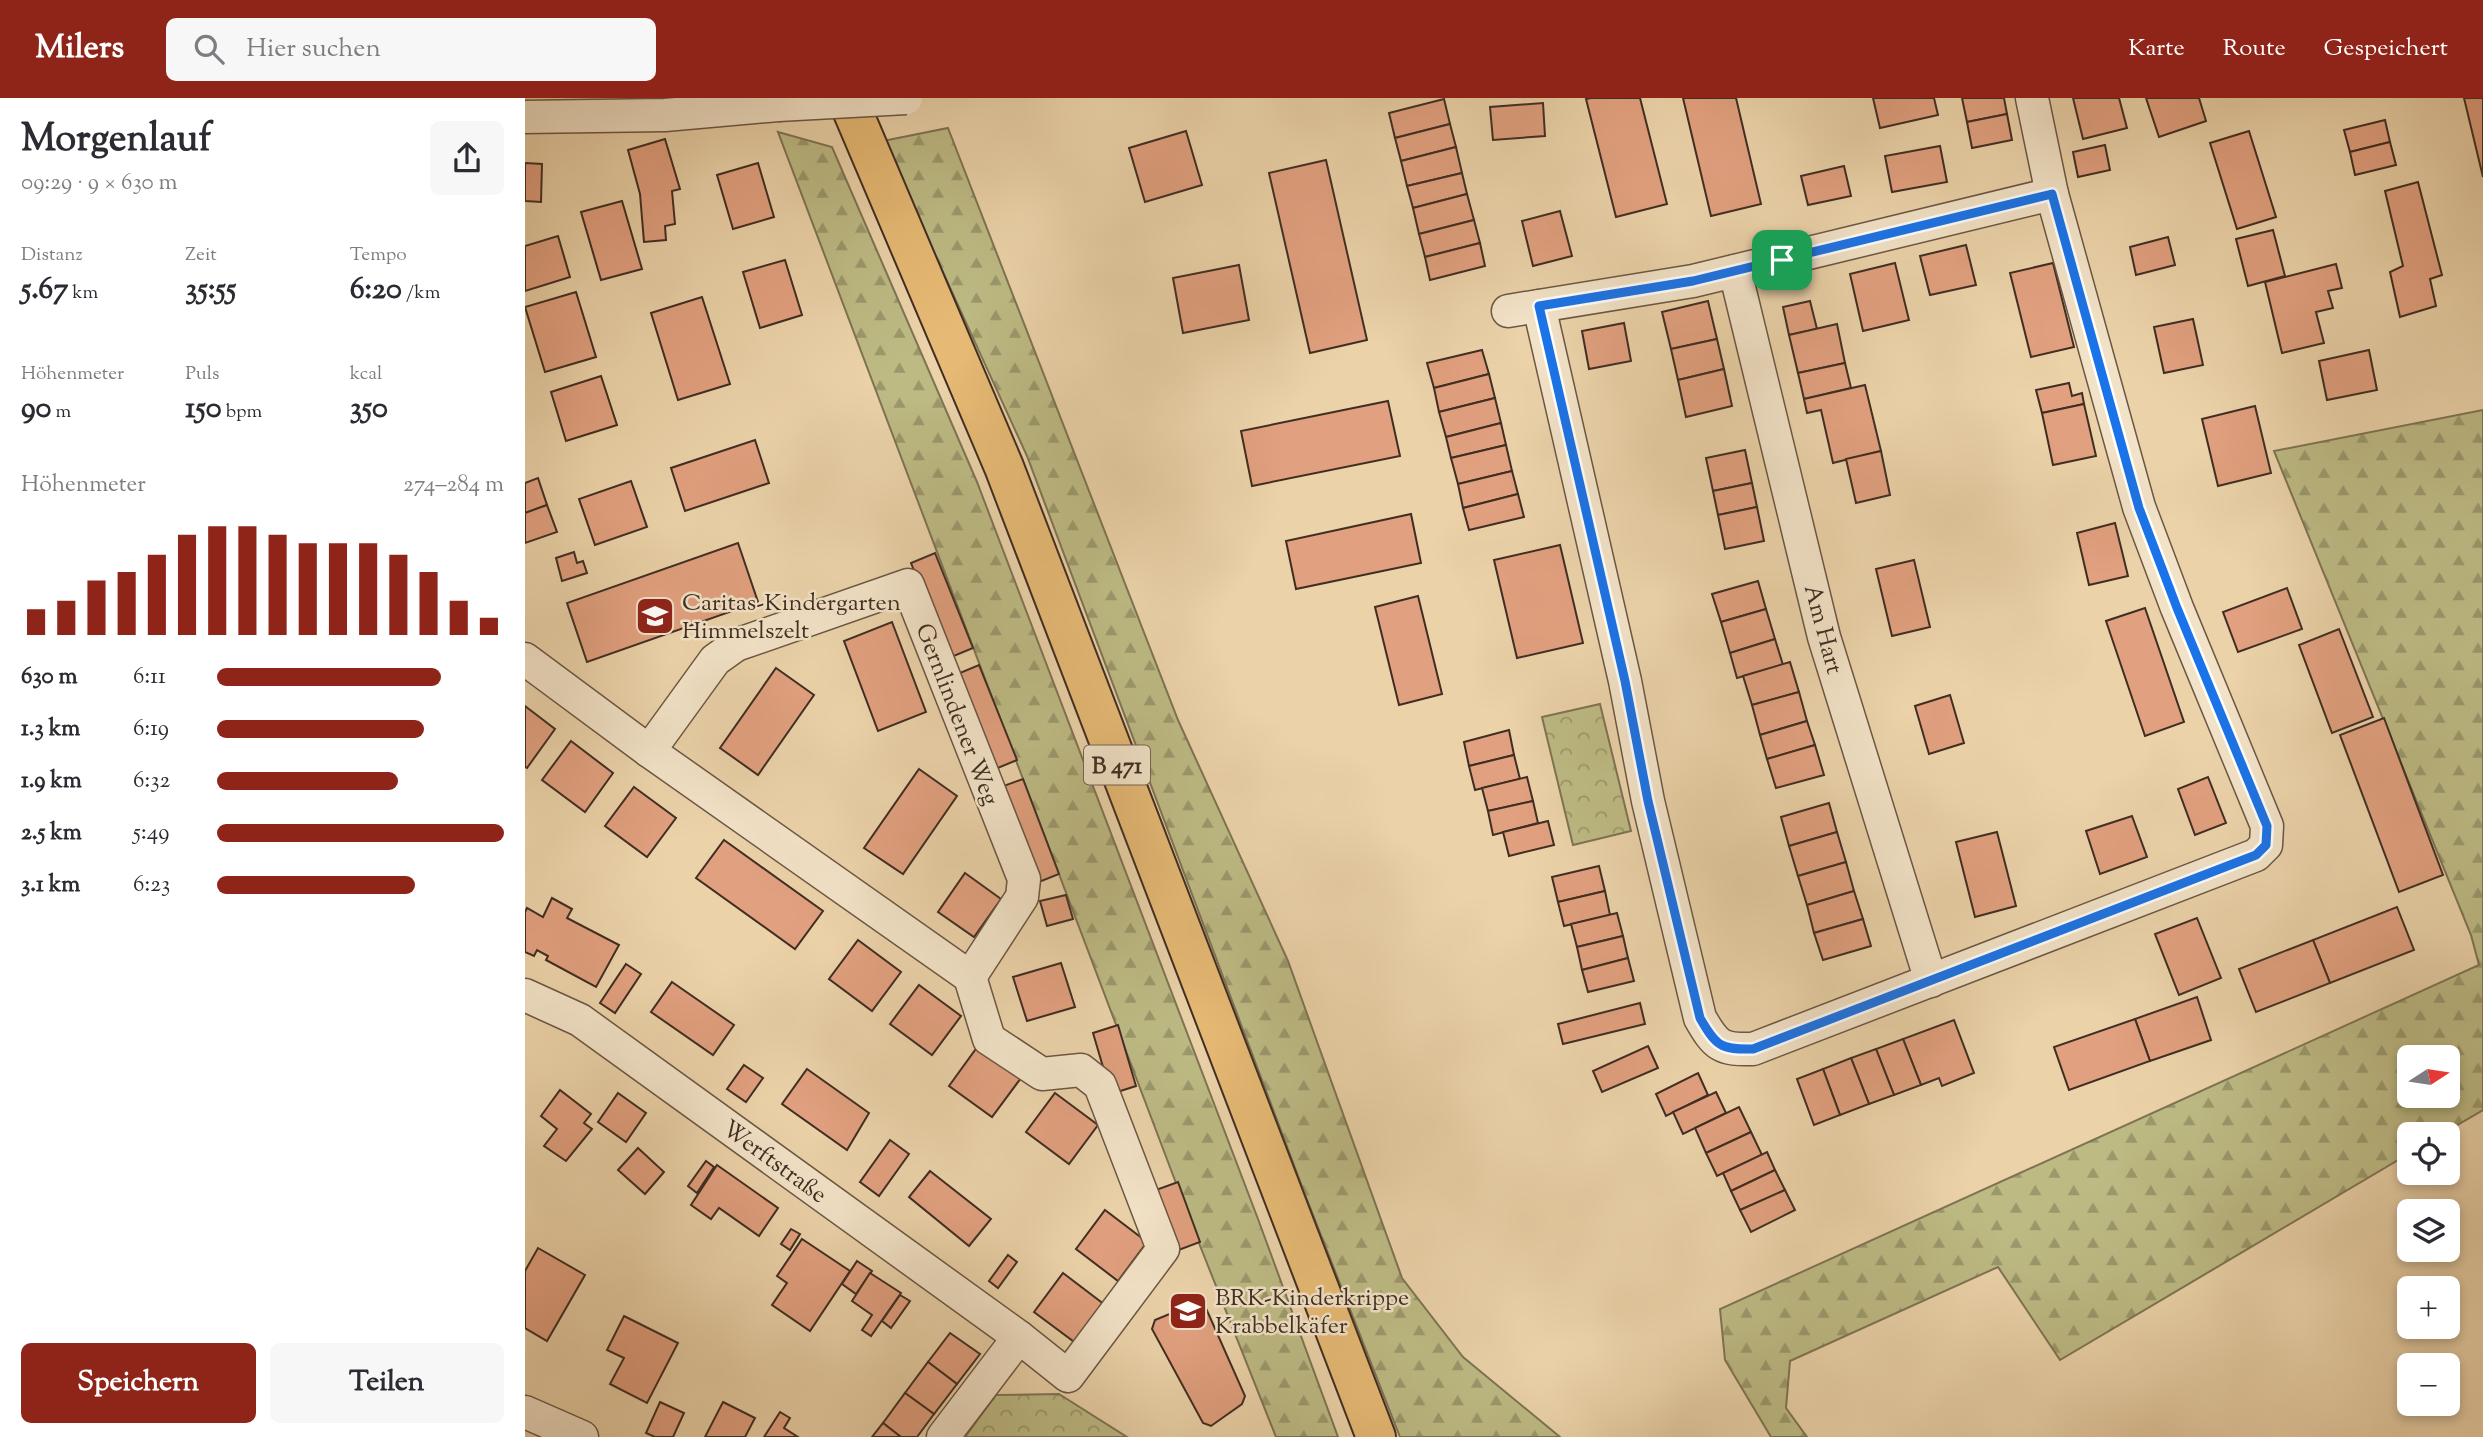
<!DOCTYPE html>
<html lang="de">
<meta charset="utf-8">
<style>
body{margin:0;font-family:"Sorts Mill Goudy",serif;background:#f7f7f7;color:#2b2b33;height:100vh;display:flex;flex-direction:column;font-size:26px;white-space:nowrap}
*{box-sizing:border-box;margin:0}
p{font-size:23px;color:#7c7c81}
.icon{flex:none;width:38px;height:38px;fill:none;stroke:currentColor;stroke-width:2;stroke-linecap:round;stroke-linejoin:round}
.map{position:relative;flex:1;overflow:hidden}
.side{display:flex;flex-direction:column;background:#fff;width:525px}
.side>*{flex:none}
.needle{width:46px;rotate:78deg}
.buttons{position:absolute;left:1872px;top:947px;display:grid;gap:14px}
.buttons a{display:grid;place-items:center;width:63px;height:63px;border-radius:10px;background:#fff;box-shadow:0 4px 10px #0003;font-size:35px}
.pin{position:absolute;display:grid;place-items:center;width:60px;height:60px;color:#fff;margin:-30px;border-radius:14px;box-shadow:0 4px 10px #0006}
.round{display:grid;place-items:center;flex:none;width:74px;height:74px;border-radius:10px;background:#f7f7f7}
.headline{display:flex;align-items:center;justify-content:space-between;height:119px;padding:0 21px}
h1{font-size:38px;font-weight:700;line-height:52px}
.stats{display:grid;grid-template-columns:repeat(3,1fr);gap:10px;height:119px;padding:7px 21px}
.stats div{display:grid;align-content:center}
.stats b{font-size:30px;font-weight:700}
.stats small{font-size:19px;font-weight:400}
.stats p{font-size:19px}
.chart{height:196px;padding:14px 21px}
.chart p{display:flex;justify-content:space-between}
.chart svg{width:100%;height:126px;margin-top:7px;stroke:#8f2418;stroke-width:6}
.primary-button{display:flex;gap:14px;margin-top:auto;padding:14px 21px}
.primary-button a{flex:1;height:80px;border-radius:10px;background:#8f2418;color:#fff;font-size:28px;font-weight:700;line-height:80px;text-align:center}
.primary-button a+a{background:#f7f7f7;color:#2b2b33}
ul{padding:0 21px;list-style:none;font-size:23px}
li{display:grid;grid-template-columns:112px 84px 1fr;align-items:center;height:52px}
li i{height:18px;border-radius:9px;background:#8f2418}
header{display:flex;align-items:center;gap:42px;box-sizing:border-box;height:98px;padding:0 35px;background:#8f2418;color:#fff}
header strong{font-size:33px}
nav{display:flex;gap:38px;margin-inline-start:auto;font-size:24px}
.search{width:490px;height:63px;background:#f7f7f7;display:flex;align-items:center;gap:18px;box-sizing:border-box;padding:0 24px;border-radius:10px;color:#7c7c81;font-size:26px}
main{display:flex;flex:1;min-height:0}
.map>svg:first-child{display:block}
.forest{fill:url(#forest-firs);stroke:#7e7454;stroke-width:2;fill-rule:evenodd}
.park{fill:url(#park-crowns);stroke:#7e7454;stroke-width:2}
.building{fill:#e1a07f;stroke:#402e23;stroke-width:2}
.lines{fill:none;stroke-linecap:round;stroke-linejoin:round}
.minor-casing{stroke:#6b5744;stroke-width:35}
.trunk-casing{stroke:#402e23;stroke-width:42}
.minor{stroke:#f2e2c7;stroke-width:32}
.trunk{stroke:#e6b974;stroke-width:38}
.minor-bridge-casing{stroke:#6b5744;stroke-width:35;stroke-linecap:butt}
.minor-bridge{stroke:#f2e2c7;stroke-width:32}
.route-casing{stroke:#fff;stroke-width:14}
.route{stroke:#1a73e8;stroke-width:9}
.labels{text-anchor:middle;stroke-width:5;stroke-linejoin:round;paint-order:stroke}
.shield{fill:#f2e2c7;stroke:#756454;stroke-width:2}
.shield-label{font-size:23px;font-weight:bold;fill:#402e23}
.poi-label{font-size:24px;fill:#402e23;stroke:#f2e2c7;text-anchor:start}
.street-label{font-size:24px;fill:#402e23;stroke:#f2e2c7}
</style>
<header>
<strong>Milers</strong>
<div class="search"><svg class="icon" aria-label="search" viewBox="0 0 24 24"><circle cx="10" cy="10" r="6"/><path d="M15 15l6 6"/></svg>Hier suchen</div>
<nav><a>Karte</a><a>Route</a><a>Gespeichert</a></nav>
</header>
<main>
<section class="side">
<div class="headline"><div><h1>Morgenlauf</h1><p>09:29 · 9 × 630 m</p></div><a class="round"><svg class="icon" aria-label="share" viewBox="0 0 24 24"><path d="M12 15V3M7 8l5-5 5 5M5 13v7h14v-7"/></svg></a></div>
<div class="stats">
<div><p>Distanz</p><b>5.67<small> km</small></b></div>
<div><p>Zeit</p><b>35:55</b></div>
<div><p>Tempo</p><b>6:20<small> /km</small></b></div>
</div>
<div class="stats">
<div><p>Höhenmeter</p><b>90<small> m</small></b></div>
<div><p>Puls</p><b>150<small> bpm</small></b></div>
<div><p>kcal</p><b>350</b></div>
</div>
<div class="chart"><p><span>Höhenmeter</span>274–284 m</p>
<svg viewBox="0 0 160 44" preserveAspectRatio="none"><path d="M5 44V35M15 44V32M25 44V25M35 44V22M45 44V16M55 44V9M65 44V6M75 44V6M85 44V9M95 44V12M105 44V12M115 44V12M125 44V16M135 44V22M145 44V32M155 44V38"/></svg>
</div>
<ul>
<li><b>630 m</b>6:11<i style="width:78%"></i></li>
<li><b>1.3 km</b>6:19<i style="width:72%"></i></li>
<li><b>1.9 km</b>6:32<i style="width:63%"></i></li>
<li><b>2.5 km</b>5:49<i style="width:100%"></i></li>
<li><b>3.1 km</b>6:23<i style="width:69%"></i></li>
</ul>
<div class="primary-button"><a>Speichern</a><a>Teilen</a></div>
</section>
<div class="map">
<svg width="1958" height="1339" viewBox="0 0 1958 1339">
<defs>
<pattern id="forest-firs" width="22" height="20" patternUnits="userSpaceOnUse" patternTransform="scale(1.75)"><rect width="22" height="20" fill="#bdba84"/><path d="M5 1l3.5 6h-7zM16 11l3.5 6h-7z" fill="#9b986c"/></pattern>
<pattern id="park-crowns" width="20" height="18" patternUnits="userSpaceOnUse" patternTransform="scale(1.75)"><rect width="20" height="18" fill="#bdba84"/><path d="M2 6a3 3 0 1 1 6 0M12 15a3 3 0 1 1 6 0" fill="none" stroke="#9b986c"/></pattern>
</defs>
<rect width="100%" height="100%" fill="#ebd2a9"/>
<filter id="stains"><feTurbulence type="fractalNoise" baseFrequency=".00286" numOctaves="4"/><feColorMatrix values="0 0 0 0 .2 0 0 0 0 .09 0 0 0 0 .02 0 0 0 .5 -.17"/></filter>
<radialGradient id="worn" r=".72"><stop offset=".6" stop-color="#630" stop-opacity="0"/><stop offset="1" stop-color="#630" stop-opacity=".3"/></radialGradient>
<g class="forest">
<polygon points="423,30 653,622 763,863 877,1180 938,1259 1035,1339 875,1339 781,1099 502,358 358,43"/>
<polygon points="253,34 307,49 452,384 733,1121 813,1339 751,1339 668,1130"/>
<path d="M1958,312V1012L1917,1036H1885V1055L1535,1262L1473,1169L1265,1263L1261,1310L1282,1339H1246L1200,1262L1195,1211L1954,867L1946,837L1749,353ZM1885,959H1923V998H1885Z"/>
</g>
<g class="park">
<polygon points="1075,606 1106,733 1048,747 1017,619"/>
<polygon points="534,1296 602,1339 440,1339 471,1297"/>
</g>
<g class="building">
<polygon points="1066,0 1115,0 1142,106 1091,119 1061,1"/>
<polygon points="1158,0 1211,0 1236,106 1186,118"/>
<polygon points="1348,0 1409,0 1413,17 1355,30"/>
<polygon points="1437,0 1479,0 1482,16 1442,24"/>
<polygon points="1548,0 1594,0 1602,30 1558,41"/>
<polygon points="1621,0 1674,0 1681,23 1634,39"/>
<polygon points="1939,0 1958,0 1958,79"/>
<polygon points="919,1 925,26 870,40 864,15"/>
<polygon points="1018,5 1020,38 968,42 965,9"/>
<polygon points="1482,16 1487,42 1447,50 1442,24"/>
<polygon points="1860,22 1865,44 1825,54 1819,32"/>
<polygon points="925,26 931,49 876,63 870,40"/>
<polygon points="661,33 677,87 620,104 604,50"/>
<polygon points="1724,33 1751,119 1712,131 1685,45"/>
<polygon points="140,41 155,91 147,93 150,126 140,128 141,142 119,144 115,96 103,52"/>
<polygon points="1865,44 1871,67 1830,77 1825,54"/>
<polygon points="1580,47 1585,72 1553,79 1548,54"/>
<polygon points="1415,48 1422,84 1367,94 1360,58"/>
<polygon points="931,49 937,75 882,88 876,63"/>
<polygon points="801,62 842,242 785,255 744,75"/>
<polygon points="0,65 17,66 16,104 0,103"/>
<polygon points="233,65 249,119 208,131 192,77"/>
<polygon points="1319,68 1326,98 1283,107 1276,78"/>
<polygon points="937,75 942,96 888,110 882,88"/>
<polygon points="1893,84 1917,177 1905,181 1911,208 1875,219 1865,174 1878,168 1860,93"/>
<polygon points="942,96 949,122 894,136 888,110"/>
<polygon points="97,103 117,171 76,182 56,114"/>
<polygon points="1035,113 1047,158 1008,168 997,123"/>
<polygon points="949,122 955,145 900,159 894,136"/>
<polygon points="1748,132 1760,178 1723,188 1711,141"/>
<polygon points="33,138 45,179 0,193 0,148"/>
<polygon points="1643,139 1650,167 1611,177 1605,149"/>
<polygon points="955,145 960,168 905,182 900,159"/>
<polygon points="1441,147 1451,187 1405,197 1395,158"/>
<polygon points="260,162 277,217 235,230 218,174"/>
<polygon points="1370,165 1384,222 1338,233 1325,176"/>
<polygon points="1528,165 1549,249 1506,259 1485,175"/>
<polygon points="1811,166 1817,190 1803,193 1808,210 1791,214 1799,245 1757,255 1740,184"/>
<polygon points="714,167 724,222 658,235 648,180"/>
<polygon points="51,194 71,259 20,274 0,209"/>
<polygon points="177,199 205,286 153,302 126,215"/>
<polygon points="1183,203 1192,241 1146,251 1137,214"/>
<polygon points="1285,203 1292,231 1264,237 1258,209"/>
<polygon points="1668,221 1678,267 1639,275 1629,229"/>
<polygon points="1099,225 1106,263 1064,271 1057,233"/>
<polygon points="1312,226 1320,265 1273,275 1264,237"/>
<polygon points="1192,241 1199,271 1153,282 1146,251"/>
<polygon points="957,252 964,276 909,290 902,265"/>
<polygon points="1844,252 1852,292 1802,302 1794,263"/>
<polygon points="1320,265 1326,290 1279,301 1273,275"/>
<polygon points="1199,271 1207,308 1161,319 1153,282"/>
<polygon points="964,276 970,300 914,314 909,290"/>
<polygon points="76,278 92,327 41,343 26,294"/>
<polygon points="1544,285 1547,298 1557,295 1559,306 1517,315 1511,292"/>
<polygon points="1340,287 1356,353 1308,365 1296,312 1282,315 1279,301"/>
<polygon points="970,300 976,325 921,339 914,314"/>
<polygon points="863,303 875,358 727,388 716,333"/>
<polygon points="1559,306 1571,358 1528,367 1517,315"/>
<polygon points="1730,308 1746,375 1693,388 1677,321"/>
<polygon points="976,325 981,347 926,360 921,339"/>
<polygon points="230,342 244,385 160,413 146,370"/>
<polygon points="981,347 987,373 933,386 926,360"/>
<polygon points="1220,352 1227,385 1188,393 1181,360"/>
<polygon points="1356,353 1365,397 1331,405 1321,361"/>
<polygon points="987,373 993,396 938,410 933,386"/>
<polygon points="13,380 22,407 0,415 0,385"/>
<polygon points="106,383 122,429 70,447 54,401"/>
<polygon points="1227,385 1232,409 1193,417 1188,393"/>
<polygon points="993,396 999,419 944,432 938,410"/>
<polygon points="22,407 32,434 0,445 0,415"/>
<polygon points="1232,409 1239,443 1200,451 1193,417"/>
<polygon points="886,416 896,465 771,491 761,443"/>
<polygon points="1590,425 1603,478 1564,487 1552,435"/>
<polygon points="213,445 233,504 62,564 42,505"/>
<polygon points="1035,447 1058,545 992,560 969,462"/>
<polygon points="49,454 52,465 58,463 62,475 37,483 31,460"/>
<polygon points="410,455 448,550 424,560 386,465"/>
<polygon points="1389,462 1405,529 1367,538 1351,471"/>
<polygon points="1233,483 1241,511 1196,524 1187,496"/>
<polygon points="1762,490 1777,531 1713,554 1698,514"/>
<polygon points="893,498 917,596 874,607 850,509"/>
<polygon points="1620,510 1659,624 1620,638 1581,523"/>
<polygon points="1241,511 1250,541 1205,555 1196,524"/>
<polygon points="367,524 401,614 353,633 319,543"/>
<polygon points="1814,531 1848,619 1807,635 1774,547"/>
<polygon points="1250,541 1258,567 1212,580 1205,555"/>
<polygon points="1265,564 1274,594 1227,607 1218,578"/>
<polygon points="454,567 492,662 468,672 430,577"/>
<polygon points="251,570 289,597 233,677 195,650"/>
<polygon points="1274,594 1282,623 1235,637 1227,607"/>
<polygon points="1425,597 1439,645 1404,656 1390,608"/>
<polygon points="0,608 30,631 2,670 0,669"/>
<polygon points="1859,620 1918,777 1874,794 1815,637"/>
<polygon points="1282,623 1290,647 1242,661 1235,637"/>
<polygon points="984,632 989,657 944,668 939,644"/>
<polygon points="46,643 88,675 60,714 17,682"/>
<polygon points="1290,647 1299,677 1251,690 1242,661"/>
<polygon points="989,657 995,681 950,692 944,668"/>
<polygon points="394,671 432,698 378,776 339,750"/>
<polygon points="1002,679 1008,703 963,713 957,690"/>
<polygon points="1683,679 1701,725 1670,737 1653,691"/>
<polygon points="498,681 534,776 509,786 473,690"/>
<polygon points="109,689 151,720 122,759 80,728"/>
<polygon points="1008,703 1013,725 968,737 963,713"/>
<polygon points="1304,705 1312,734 1264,748 1256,719"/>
<polygon points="1607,718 1622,759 1575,776 1561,733"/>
<polygon points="1023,723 1029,747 984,758 978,734"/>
<polygon points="1312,734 1321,764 1273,778 1264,748"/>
<polygon points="1472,734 1491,808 1450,819 1431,744"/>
<polygon points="199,742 298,813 270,851 171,780"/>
<polygon points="1321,764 1329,793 1282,807 1273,778"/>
<polygon points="1074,768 1080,793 1033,804 1027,779"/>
<polygon points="440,775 476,801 449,839 413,814"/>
<polygon points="1080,793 1085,817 1039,828 1033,804"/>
<polygon points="1329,793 1338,821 1289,835 1282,807"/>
<polygon points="541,797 548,821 522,828 515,803"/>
<polygon points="27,800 47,811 42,820 94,847 71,889 21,862 23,858 12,852 9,858 0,854 0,814 2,810 18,819"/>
<polygon points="1872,809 1889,852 1805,885 1788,842"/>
<polygon points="1092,815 1098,838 1052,849 1046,826"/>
<polygon points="1672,820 1696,880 1654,897 1630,836"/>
<polygon points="1338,821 1346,848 1298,862 1289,835"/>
<polygon points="1098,838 1103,860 1057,872 1052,849"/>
<polygon points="333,842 376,874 347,913 304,881"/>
<polygon points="1788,842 1805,885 1731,914 1714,871"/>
<polygon points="1103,860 1109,883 1063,894 1057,872"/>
<polygon points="536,865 550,909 502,923 488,879"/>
<polygon points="101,866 116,876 90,915 75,905"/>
<polygon points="147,884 209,927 188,957 126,914"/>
<polygon points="394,887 436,918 407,957 365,926"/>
<polygon points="1672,899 1686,942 1625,963 1610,921"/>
<polygon points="1115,905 1120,926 1038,946 1033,926"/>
<polygon points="1610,921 1625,963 1544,992 1529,949"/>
<polygon points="1429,922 1449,975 1417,988 1414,980 1396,987 1378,941"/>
<polygon points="593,927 611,988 586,996 568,935"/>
<polygon points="1378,941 1396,987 1369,997 1351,951"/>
<polygon points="453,948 496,980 467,1019 424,988"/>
<polygon points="1123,948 1133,970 1077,994 1068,973"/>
<polygon points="1351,951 1369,997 1344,1006 1326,960"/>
<polygon points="1326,960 1344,1006 1315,1017 1298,971"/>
<polygon points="219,967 238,980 221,1004 202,991"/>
<polygon points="282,971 344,1015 322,1052 257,1006"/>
<polygon points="1298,971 1315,1017 1289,1027 1272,981"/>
<polygon points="1173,975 1183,997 1141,1018 1131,996"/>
<polygon points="35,992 66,1016 59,1025 67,1031 41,1063 19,1048 32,1031 16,1018"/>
<polygon points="1191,994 1201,1015 1158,1036 1148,1014"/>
<polygon points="93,995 121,1015 101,1044 73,1024"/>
<polygon points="530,995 573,1027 544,1066 501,1034"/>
<polygon points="1214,1009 1226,1034 1181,1055 1170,1030"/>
<polygon points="1226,1034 1237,1057 1192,1078 1181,1055"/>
<polygon points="365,1042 384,1056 354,1098 335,1084"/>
<polygon points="113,1050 139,1074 120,1096 93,1072"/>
<polygon points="1242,1054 1250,1072 1206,1093 1198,1075"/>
<polygon points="181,1063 189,1069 172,1095 163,1088"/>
<polygon points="192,1067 253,1110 234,1138 194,1110 186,1121 166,1107"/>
<polygon points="1250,1072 1260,1092 1215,1112 1206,1093"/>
<polygon points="405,1073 466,1121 444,1148 384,1099"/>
<polygon points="653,1084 675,1144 651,1153 628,1093"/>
<polygon points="1260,1092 1270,1112 1226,1134 1215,1112"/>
<polygon points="580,1112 622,1144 593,1183 551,1151"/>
<polygon points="266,1131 275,1136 265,1152 256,1146"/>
<polygon points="277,1141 325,1173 285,1233 247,1207 262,1185 252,1178"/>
<polygon points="13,1150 60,1177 22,1243 0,1230 0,1173"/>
<polygon points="483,1157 492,1164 473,1190 464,1183"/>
<polygon points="332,1163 347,1173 331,1196 317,1186"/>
<polygon points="345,1175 376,1195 346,1238 337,1232 347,1217 327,1203"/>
<polygon points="538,1175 580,1207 552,1246 509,1214"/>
<polygon points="375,1197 385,1203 366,1230 357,1223"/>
<polygon points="671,1205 677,1205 680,1208 720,1298 717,1306 686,1328 678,1325 627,1231 630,1222"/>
<polygon points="99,1218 153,1245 122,1305 85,1286 99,1260 82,1252"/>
<polygon points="425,1235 455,1256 432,1286 403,1264"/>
<polygon points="403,1264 432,1286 409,1316 380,1295"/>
<polygon points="380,1295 409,1316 392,1339 376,1339 358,1325"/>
<polygon points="135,1304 159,1315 148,1339 130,1339 121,1335"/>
<polygon points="198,1304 230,1320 220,1339 180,1339"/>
<polygon points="255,1314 265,1320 259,1330 273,1339 239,1339"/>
<polygon points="358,1325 372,1336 376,1339 347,1339"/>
</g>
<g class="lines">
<g class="minor-casing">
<g id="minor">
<polyline points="0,19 140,17 253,7"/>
<polyline points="1210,173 1299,539 1406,883"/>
<path d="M1014,208L1100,583L1123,703L1175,920C1191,948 1196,952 1228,951L1731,757L1741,747L1742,728L1652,510L1614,409L1527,96L1507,0"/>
<polyline points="983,213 1168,183 1527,96"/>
<polyline points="0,561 124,653 445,879 464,941 517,976 556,972 575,987 638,1151 543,1278 494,1239 55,922 0,897"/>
<polyline points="124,653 190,562 211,547 383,487 499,781 497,799 445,879"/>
<polyline points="0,1314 57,1339"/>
<polyline points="418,1339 494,1239"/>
</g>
</g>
<g class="trunk-casing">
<polyline id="trunk" points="322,0 479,369 851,1339"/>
</g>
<use href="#minor" class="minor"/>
<use href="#trunk" class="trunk"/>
<g class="minor-bridge-casing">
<polyline id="minor-bridge" points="253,7 381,0"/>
</g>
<use href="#minor-bridge" class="minor-bridge"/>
</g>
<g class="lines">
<g class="route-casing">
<path id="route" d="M1527,96L1614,410L1652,510L1742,728L1741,747L1731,757L1228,951C1196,952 1191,948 1175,920L1123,703L1100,583L1014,208L1168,183Z"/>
</g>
<use href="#route" class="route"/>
</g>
<defs>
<g id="school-square" transform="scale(2.0125)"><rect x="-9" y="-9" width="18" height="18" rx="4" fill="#8f2418" stroke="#f2e2c7"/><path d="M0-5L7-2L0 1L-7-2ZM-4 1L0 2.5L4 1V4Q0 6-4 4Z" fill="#fff"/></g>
</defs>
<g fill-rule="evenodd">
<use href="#school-square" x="130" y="518"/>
<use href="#school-square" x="663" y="1213"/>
</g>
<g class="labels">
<rect class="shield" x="559" y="647.5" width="66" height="39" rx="5"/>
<g class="shield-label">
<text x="592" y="675">B 471</text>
</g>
<g class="poi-label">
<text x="157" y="512">Caritas-Kindergarten<tspan x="157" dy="28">Himmelszelt</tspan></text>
<text x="690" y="1207">BRK-Kinderkrippe<tspan x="690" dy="28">Krabbelkäfer</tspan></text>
</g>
<g class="street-label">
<text transform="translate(1299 531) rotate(75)" y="8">Am Hart</text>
<text transform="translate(433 616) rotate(69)" y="8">Gernlindener Weg</text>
<text transform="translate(250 1063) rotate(36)" y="8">Werftstraße</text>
</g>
</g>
<rect width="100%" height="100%" filter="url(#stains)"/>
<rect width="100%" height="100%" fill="url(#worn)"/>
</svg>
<div class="buttons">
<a><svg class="needle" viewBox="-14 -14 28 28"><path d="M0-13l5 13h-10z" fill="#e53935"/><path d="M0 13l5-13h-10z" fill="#7c7c81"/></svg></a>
<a><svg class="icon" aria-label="locate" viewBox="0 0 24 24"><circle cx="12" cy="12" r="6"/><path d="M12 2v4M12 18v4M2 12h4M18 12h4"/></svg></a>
<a><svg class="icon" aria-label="layers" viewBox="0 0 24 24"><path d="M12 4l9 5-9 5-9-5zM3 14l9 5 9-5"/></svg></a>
<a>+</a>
<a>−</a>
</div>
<div class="pin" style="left:1257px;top:162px;background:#1e9e55"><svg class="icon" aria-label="arrive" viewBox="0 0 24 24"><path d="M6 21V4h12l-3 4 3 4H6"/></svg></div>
</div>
</main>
